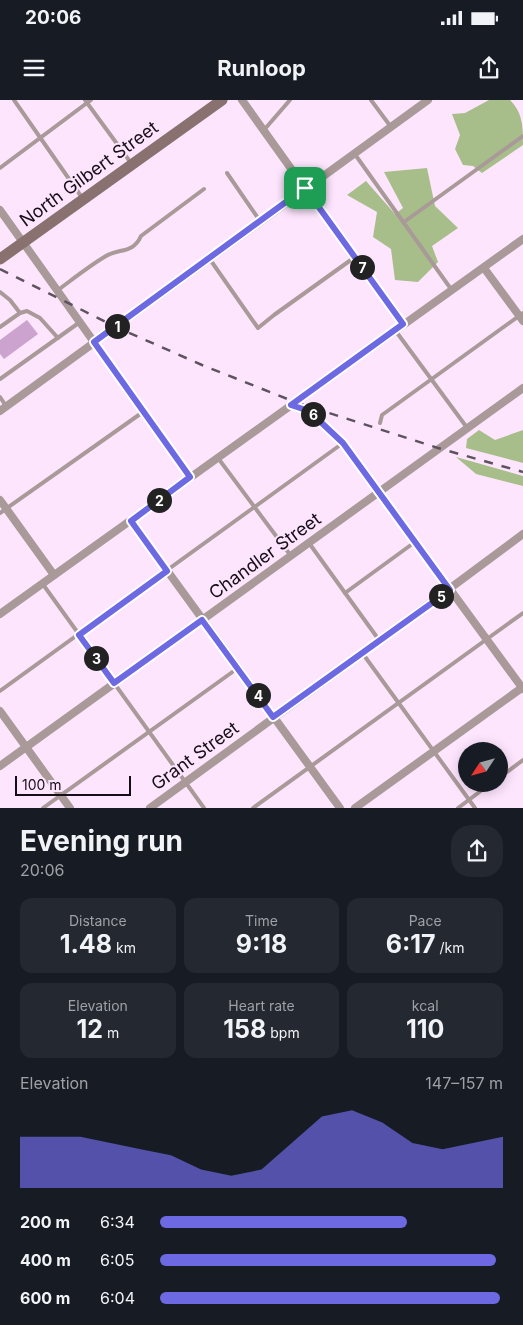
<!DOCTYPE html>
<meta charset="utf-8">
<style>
body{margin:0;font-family:Inter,sans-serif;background:#242831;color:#f1f3f6;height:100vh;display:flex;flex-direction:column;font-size:19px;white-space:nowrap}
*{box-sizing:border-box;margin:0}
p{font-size:16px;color:#9ea1a6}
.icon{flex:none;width:28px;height:28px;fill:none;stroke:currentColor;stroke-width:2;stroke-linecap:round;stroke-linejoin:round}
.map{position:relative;height:708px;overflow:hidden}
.panel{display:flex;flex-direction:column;background:#171b24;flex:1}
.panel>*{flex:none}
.needle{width:32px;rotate:234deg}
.fabs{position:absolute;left:458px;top:642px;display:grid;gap:10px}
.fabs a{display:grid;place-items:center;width:50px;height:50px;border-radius:50%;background:#171b24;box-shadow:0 2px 12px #0003;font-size:25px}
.scale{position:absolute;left:15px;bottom:12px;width:116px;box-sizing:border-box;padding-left:5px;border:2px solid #160e16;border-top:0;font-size:14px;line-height:18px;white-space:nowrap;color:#160e16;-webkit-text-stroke:4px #fde5fe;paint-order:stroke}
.pin{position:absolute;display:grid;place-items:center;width:42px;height:42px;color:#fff;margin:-21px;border-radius:10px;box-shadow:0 2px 8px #0006}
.km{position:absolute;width:25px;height:25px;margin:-12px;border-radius:50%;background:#222;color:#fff;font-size:14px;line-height:25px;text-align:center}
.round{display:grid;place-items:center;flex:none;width:52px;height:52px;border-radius:20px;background:#242831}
.head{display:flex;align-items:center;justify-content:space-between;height:85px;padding:0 20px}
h1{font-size:28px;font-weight:700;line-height:38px}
.figures{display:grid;grid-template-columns:repeat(3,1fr);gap:8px;height:85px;padding:5px 20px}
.figures div{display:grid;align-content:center;border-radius:12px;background:#242831;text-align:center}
.figures b{font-size:25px;font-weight:700}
.figures small{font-size:14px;font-weight:400}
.figures p{font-size:14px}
.chart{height:140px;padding:10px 20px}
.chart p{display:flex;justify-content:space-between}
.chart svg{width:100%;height:90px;margin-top:5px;fill:#6d69e3;opacity:.7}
ul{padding:0 20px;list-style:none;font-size:16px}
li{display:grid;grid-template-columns:80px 60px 1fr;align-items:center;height:38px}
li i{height:12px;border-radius:6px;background:#6d69e3}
.status{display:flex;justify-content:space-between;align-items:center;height:35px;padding:0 25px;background:#171b24;direction:ltr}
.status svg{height:14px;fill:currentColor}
header{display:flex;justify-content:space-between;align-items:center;height:65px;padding:0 20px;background:#171b24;font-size:22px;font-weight:700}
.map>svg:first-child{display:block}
.forest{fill:#a8be8a}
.building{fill:#cba3ce}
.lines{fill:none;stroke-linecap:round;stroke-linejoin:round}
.lane{stroke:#a99998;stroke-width:4}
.street{stroke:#a99998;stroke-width:8}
.secondary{stroke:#88716f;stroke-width:11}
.rail{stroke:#5f525f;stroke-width:2.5;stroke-dasharray:9 9;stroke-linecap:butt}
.route-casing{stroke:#fff;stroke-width:10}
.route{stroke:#6d69e3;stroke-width:6}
.labels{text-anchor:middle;stroke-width:4;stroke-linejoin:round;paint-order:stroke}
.street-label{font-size:18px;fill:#160e16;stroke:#fde5fe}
</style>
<div class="status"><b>20:06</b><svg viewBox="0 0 49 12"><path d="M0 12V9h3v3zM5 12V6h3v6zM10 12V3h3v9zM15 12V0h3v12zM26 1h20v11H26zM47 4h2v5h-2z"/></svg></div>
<header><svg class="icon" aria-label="menu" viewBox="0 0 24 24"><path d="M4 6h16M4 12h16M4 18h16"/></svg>Runloop<svg class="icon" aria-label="share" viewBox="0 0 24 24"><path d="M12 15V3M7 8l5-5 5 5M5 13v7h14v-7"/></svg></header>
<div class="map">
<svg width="523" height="708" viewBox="0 0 523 708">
<rect width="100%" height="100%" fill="#fde5fe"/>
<g class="forest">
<path d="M489,0H510C523,13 523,27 523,45L482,73L473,66L463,65L455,49L460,35L452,14L465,13Z"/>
<polygon points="427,68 435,106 458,128 432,146 438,162 418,182 395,180 391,149 373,137 377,112 347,95 366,81 395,114 403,108 384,72"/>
<polygon points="479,330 495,340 523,330 523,363 466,348 467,339"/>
<polygon points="456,357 523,376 523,386 476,374"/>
</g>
<polygon class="building" points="27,220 38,234 4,259 0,254 0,240"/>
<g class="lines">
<g class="lane">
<polyline points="14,0 83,99"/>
<polyline points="85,0 131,63"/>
<polyline points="371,0 391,27"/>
<polyline points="264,30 290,0"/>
<polyline points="354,53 451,189"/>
<polyline points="0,68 91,0"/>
<polyline points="227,73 260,121"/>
<polyline points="404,122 523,36"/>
<polyline points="209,158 258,228 274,215 355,157"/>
<path d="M58,190C73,179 89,166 106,156C119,148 133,154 141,136L204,89"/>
<polyline points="0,192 10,200 20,213"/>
<polyline points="0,227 20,213 27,211 40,218 58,238"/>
<polyline points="395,230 468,329"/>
<polyline points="0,279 80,222"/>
<polyline points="0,297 6,306"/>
<polyline points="380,323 382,315 523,213"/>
<polyline points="218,358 291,456"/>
<polyline points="0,413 143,312"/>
<polyline points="309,443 379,540"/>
<polyline points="42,483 204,708"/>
<polyline points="345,493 415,442"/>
<polyline points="363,554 475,708"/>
<polyline points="0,591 343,343"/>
<polyline points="499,678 523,660"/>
<polyline points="43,708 238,568"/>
<polyline points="253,708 523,513"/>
<polyline points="458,708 490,684"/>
</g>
<g class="street">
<polyline points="242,0 403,225"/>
<polyline points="0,110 190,377"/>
<polyline points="484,168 523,221"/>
<polyline points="291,305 309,311 343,343 523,589"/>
<polyline points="0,311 428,0"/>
<polyline points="0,400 54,475"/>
<polyline points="131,421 340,708"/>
<polyline points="0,514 523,139"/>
<polyline points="0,611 70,708"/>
<polyline points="0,666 523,288"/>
<polyline points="150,708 363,553 523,434"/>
<polyline points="355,708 523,587"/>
</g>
<polyline class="secondary" points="0,159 222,0"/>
<polyline class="rail" points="0,169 116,227 202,265 295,302 438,348 523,372"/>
</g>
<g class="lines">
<g class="route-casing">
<polygon id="route" points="305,88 403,224 291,305 309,311 343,343 450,490 273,617 202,520 114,583 79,535 167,471 131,421 190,377 94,242"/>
</g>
<use href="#route" class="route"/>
</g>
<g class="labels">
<g class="street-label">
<text transform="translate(89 74) rotate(-36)" y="6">North Gilbert Street</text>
<text transform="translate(265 456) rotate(-36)" y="6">Chandler Street</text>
<text transform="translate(195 656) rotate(-36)" y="6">Grant Street</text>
</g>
</g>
</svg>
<div class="fabs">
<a><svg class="needle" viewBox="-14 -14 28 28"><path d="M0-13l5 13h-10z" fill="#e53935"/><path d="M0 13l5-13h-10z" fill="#9ea1a6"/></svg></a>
</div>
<div class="scale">100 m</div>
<div class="pin" style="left:305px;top:88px;background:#1e9e55"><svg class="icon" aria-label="arrive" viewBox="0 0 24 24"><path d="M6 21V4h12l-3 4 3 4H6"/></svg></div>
<b class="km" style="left:117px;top:226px">1</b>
<b class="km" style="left:159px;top:400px">2</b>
<b class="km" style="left:96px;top:558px">3</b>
<b class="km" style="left:258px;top:595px">4</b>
<b class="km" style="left:441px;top:496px">5</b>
<b class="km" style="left:313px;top:314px">6</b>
<b class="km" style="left:362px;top:167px">7</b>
</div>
<section class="panel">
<div class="head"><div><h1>Evening run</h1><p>20:06</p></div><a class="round"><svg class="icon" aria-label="share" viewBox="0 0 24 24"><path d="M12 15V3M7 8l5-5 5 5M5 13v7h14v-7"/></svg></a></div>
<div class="figures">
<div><p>Distance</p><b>1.48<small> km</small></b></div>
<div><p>Time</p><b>9:18</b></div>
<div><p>Pace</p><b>6:17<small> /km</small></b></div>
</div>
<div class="figures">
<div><p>Elevation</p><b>12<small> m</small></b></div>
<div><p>Heart rate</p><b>158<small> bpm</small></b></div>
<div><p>kcal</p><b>110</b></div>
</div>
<div class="chart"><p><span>Elevation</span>147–157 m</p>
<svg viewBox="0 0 160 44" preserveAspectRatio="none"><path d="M0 44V19L10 19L20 19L30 22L40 25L50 28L60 35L70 38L80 35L90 22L100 9L110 6L120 12L130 22L140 25L150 22L160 19V44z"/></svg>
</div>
<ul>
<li><b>200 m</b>6:34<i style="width:72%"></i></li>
<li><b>400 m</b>6:05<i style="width:98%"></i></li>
<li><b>600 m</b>6:04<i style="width:99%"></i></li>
</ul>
</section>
